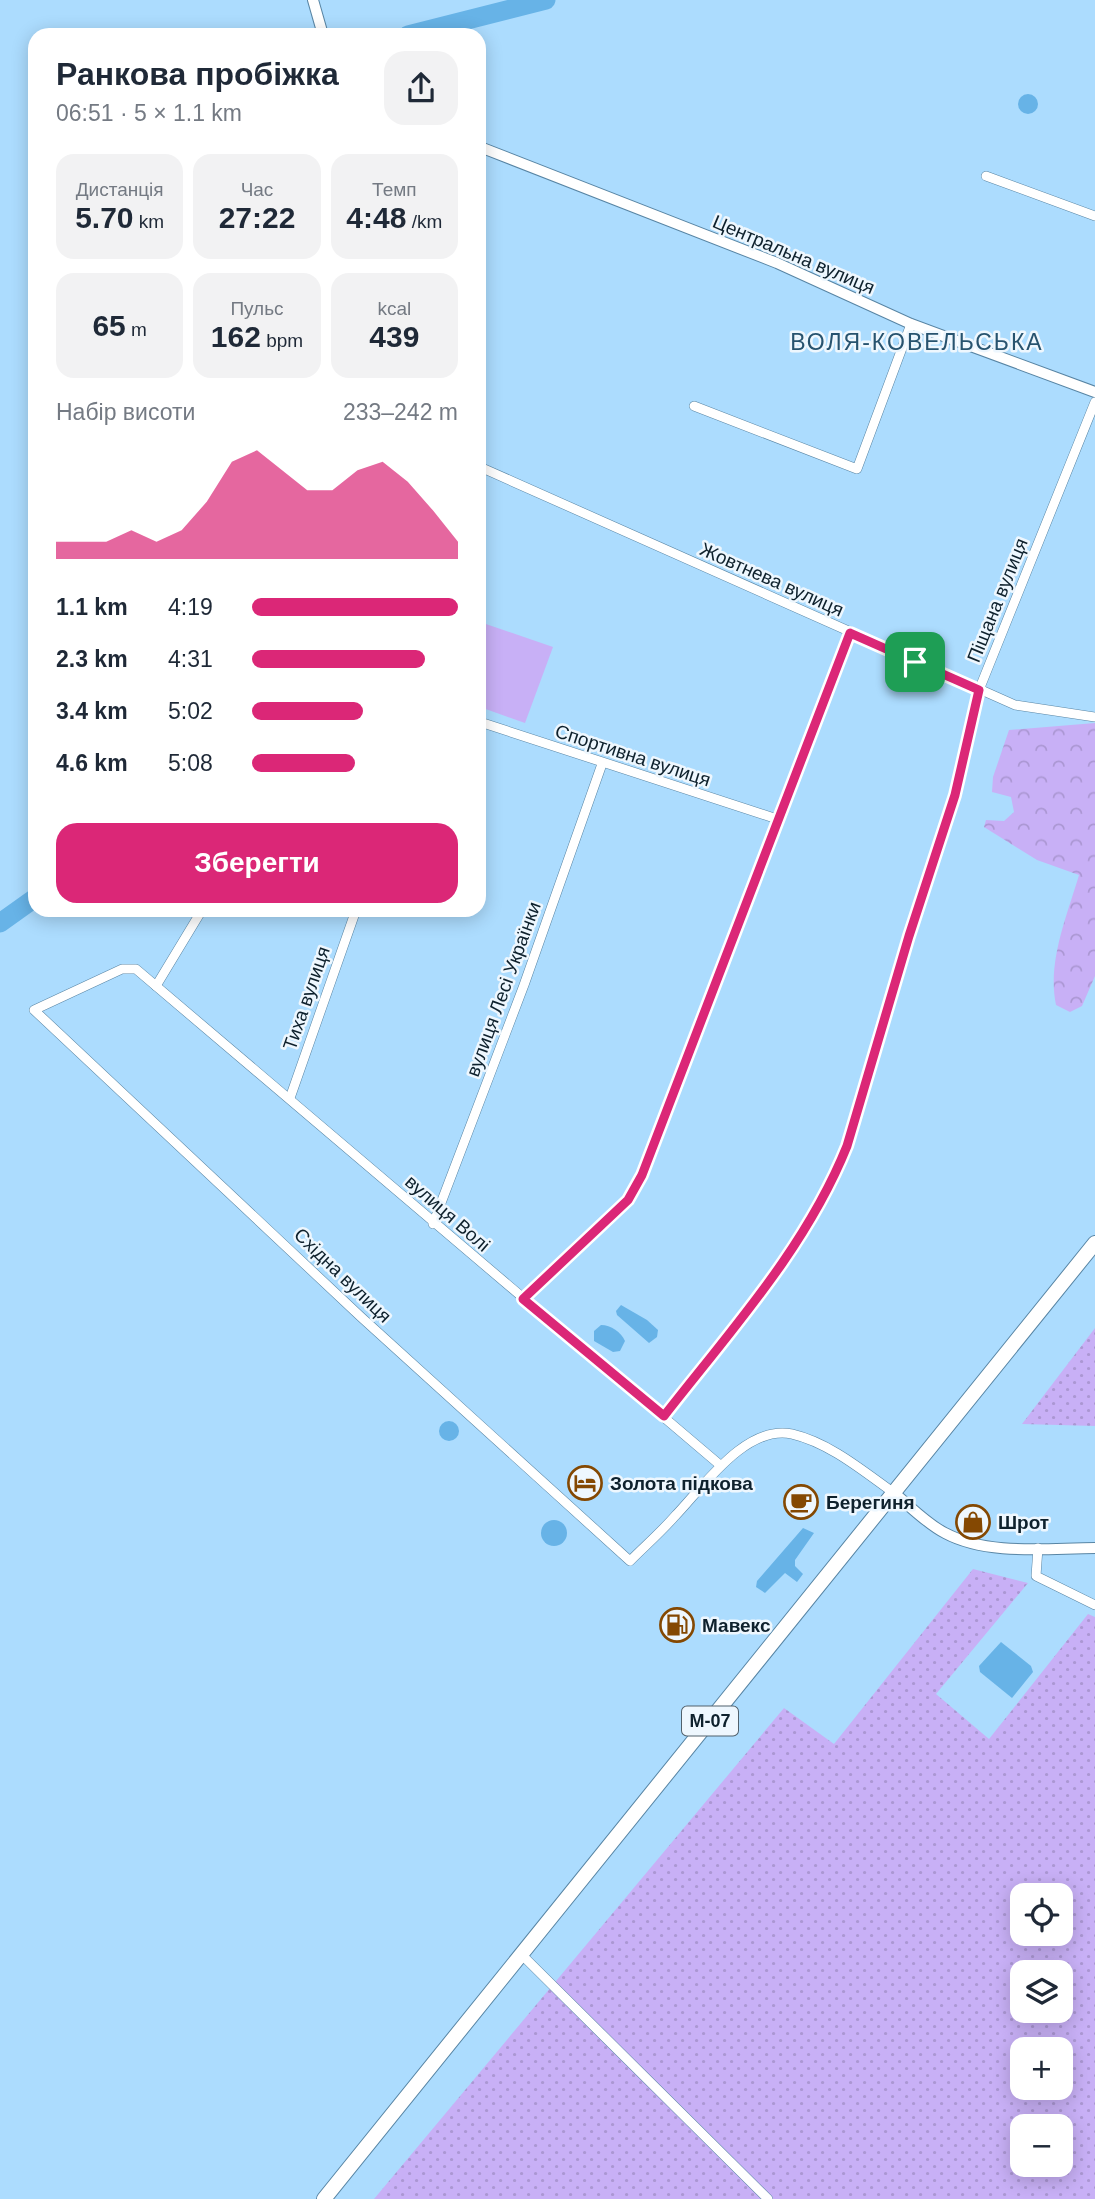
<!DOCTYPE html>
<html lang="uk">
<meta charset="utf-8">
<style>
body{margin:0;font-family:Arial,sans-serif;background:#f2f2f3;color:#1f2937;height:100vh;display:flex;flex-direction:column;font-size:26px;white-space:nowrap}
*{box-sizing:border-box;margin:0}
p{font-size:23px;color:#747a83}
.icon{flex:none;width:38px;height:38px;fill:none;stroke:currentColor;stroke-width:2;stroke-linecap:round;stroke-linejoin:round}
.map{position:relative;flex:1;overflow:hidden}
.side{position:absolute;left:28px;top:28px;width:458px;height:889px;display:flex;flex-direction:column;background:#fff;border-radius:21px;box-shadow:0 4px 18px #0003}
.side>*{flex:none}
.fabs{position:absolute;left:1010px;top:1883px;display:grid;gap:14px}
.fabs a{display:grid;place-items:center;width:63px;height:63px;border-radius:14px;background:#fff;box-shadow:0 4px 18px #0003;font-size:35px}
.pin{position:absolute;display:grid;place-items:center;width:60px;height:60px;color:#fff;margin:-30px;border-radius:14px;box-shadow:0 4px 10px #0006}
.round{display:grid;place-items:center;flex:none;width:74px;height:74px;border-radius:21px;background:#f2f2f3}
.head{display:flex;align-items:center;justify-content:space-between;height:119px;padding:0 28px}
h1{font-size:32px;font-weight:600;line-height:52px}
.figures{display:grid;grid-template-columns:repeat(3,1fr);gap:10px;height:119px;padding:7px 28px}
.figures div{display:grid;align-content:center;border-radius:18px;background:#f2f2f3;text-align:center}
.figures b{font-size:30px;font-weight:600}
.figures small{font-size:19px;font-weight:400}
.figures p{font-size:19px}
.chart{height:196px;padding:14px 28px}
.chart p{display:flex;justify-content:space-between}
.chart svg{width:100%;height:126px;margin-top:7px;fill:#db2777;opacity:.7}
.primary-button{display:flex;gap:14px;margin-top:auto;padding:14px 28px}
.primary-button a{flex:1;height:80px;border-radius:21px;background:#db2777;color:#fff;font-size:28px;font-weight:600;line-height:80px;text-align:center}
ul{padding:0 28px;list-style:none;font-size:23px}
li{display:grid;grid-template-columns:112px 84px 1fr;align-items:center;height:52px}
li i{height:18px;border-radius:9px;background:#db2777}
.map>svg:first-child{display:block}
.forest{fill:url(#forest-crowns)}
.garden{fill:url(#garden-dots);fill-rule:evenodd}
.pitch{fill:#c8b0f6}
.water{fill:#67b3e7}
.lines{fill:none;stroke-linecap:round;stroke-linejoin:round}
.river{stroke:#67b3e7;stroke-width:19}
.minor-casing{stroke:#5885a4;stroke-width:10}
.tertiary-casing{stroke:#5885a4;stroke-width:12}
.trunk-casing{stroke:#5885a4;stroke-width:16}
.minor{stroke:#fff;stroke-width:9}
.tertiary{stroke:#fff;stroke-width:10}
.trunk{stroke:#fff;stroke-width:14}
.route-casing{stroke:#fff;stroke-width:14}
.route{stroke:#db2777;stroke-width:9}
.labels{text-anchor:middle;stroke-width:5;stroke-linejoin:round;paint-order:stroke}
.shield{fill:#eef7fe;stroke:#51616c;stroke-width:2}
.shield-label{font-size:18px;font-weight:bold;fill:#0e212d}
.street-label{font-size:19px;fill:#0e212d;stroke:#eef7fe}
.poi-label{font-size:19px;font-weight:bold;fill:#0e212d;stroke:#eef7fe;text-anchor:start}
.quarter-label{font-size:23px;letter-spacing:2px;fill:#27536f;stroke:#eef7fe}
</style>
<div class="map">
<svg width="1095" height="2199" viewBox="0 0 1095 2199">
<defs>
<pattern id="forest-crowns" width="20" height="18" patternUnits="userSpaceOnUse" patternTransform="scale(1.75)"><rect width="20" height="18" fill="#c8b0f6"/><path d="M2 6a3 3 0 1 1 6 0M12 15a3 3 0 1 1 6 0" fill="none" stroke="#ab97d3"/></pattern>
<pattern id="garden-dots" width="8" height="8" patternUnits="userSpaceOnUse" patternTransform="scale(1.75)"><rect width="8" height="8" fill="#c8b0f6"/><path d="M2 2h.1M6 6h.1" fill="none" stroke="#ab97d3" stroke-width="1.8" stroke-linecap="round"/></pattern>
</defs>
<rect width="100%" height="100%" fill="#acdcfe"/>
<path class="forest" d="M1095,723V976L1082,1006L1070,1012L1056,1005C1047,962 1067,916 1079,875L1037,860L984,827L986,820L1004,821L1014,812L1011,797L992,792L993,777L1009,730Z"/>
<g class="garden">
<polygon points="1095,1328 1095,1426 1022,1424"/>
<path d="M973,1569L1028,1583L936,1694L989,1739L1088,1614L1095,1617V2199H374L784,1708L834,1744ZM1022,1895H1060V1934H1022ZM1022,1972H1060V2011H1022ZM1022,2049H1060V2088H1022ZM1022,2126H1060V2165H1022Z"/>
</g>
<polygon class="pitch" points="480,622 553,647 525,723 480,707"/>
<g class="water">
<circle cx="1028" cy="104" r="10"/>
<polygon points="621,1305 647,1320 658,1330 657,1337 649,1343 617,1315 616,1311"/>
<path d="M601,1325C611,1325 621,1332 625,1341L620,1351L613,1352L594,1341V1331Z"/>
<circle cx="449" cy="1431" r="10"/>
<circle cx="554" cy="1533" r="13"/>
<polygon points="803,1528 814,1533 795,1560 795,1566 803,1574 797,1582 785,1573 765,1593 756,1587 757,1581"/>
<polygon points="1001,1642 1031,1666 1033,1672 1012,1698 980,1672 979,1666"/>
</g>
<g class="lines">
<g class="river">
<polyline points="408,35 546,0"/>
<polyline points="0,923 35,898"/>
</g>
<g class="minor-casing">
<g id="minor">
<polyline points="986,176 1095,216"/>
<polyline points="694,406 857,469 911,324"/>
<polyline points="480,467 1015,705 1095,717"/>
<polyline points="480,722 777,819"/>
<polyline points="156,986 202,910"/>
<polyline points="290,1098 356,910"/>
<polyline points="433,1224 524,985 602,764"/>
<polyline points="523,1299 628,1200 642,1175 850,633"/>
<path d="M664,1416C731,1330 806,1248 847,1146L909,936L955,795L979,690L1095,402"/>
<path d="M720,1465L136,969H122L34,1010L361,1317L630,1561C645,1546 661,1532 675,1516C703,1487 746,1424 792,1434C830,1443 863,1471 894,1493"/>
<polyline points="1038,1548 1036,1576 1095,1605"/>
<polyline points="522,1955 768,2199"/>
</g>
</g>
<g class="tertiary-casing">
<g id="tertiary">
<polyline points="313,0 323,35"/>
<polyline points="480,147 777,263 911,324 1095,392"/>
<path d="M894,1493C910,1506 927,1524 945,1533C988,1556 1048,1548 1095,1548"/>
</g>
</g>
<g class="trunk-casing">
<polyline id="trunk" points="324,2199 1095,1243"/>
</g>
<use href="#minor" class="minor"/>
<use href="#tertiary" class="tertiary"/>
<use href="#trunk" class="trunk"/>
</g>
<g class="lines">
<g class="route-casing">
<path id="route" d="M850,633L979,690L955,795L909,936L847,1146C806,1248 731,1330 664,1416L523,1299L628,1200L642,1175Z"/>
</g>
<use href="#route" class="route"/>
</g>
<defs>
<g id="hotel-ring" transform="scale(1.75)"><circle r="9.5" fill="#eef7fe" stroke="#844802" stroke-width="1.5"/><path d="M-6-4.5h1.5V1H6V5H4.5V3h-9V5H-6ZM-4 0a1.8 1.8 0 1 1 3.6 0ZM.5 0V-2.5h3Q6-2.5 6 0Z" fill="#844802"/></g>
<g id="cafe-ring" transform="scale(1.75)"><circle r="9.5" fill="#eef7fe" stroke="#844802" stroke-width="1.5"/><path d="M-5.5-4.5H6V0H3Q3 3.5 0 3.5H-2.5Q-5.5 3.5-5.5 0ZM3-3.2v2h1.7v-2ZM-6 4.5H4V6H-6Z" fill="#844802"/></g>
<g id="shop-ring" transform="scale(1.75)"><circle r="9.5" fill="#eef7fe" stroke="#844802" stroke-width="1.5"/><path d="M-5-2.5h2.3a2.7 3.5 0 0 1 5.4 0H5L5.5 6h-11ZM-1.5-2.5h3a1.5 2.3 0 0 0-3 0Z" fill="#844802"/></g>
<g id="fuel-ring" transform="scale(1.75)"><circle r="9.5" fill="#eef7fe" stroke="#844802" stroke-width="1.5"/><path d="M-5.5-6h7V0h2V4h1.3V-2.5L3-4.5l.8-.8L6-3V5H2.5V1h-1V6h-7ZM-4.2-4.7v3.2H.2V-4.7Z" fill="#844802"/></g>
</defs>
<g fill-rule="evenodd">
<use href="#hotel-ring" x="585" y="1483"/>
<use href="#cafe-ring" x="801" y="1502"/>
<use href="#shop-ring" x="973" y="1522"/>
<use href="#fuel-ring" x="677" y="1625"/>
</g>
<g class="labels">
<rect class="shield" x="682" y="1706.5" width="56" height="29" rx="5"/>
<g class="shield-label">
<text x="710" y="1727">М-07</text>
</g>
<g class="street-label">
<text transform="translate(794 254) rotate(23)" y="7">Центральна вулиця</text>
<text transform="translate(772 579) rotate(24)" y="7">Жовтнева вулиця</text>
<text transform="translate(997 600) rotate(-68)" y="7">Піщана вулиця</text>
<text transform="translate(633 755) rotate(18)" y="7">Спортивна вулиця</text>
<text transform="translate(503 989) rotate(-70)" y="7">вулиця Лесі Українки</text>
<text transform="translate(306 998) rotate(-71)" y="7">Тиха вулиця</text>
<text transform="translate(448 1213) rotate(41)" y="7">вулиця Волі</text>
<text transform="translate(343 1275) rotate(44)" y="7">Східна вулиця</text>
</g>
<g class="poi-label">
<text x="610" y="1490">Золота підкова</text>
<text x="826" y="1509">Берегиня</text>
<text x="998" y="1529">Шрот</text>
<text x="702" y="1632">Мавекс</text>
</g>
<g class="quarter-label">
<text x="917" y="350">ВОЛЯ-КОВЕЛЬСЬКА</text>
</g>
</g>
</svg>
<div class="fabs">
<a><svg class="icon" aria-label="locate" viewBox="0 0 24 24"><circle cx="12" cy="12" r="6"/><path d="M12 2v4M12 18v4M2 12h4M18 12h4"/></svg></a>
<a><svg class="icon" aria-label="layers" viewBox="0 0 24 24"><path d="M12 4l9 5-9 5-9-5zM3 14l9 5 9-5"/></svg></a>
<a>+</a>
<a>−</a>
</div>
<div class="pin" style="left:915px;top:662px;background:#1e9e55"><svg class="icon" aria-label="arrive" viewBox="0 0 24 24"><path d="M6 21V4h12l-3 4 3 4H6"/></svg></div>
<section class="side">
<div class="head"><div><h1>Ранкова пробіжка</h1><p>06:51 · 5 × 1.1 km</p></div><a class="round"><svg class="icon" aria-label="share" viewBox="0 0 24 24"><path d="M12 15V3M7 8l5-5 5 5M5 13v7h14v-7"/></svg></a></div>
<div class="figures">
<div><p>Дистанція</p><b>5.70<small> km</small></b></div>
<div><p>Час</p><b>27:22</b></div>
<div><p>Темп</p><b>4:48<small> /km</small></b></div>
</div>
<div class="figures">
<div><b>65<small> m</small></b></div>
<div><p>Пульс</p><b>162<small> bpm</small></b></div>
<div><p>kcal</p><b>439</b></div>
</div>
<div class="chart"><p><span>Набір висоти</span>233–242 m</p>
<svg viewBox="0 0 160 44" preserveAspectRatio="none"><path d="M0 44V38L10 38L20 38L30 34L40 38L50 34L60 24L70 10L80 6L90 13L100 20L110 20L120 13L130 10L140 17L150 27L160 38V44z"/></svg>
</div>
<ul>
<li><b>1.1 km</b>4:19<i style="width:100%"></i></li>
<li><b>2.3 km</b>4:31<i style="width:84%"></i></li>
<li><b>3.4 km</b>5:02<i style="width:54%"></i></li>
<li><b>4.6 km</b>5:08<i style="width:50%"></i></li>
</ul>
<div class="primary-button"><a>Зберегти</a></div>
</section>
</div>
